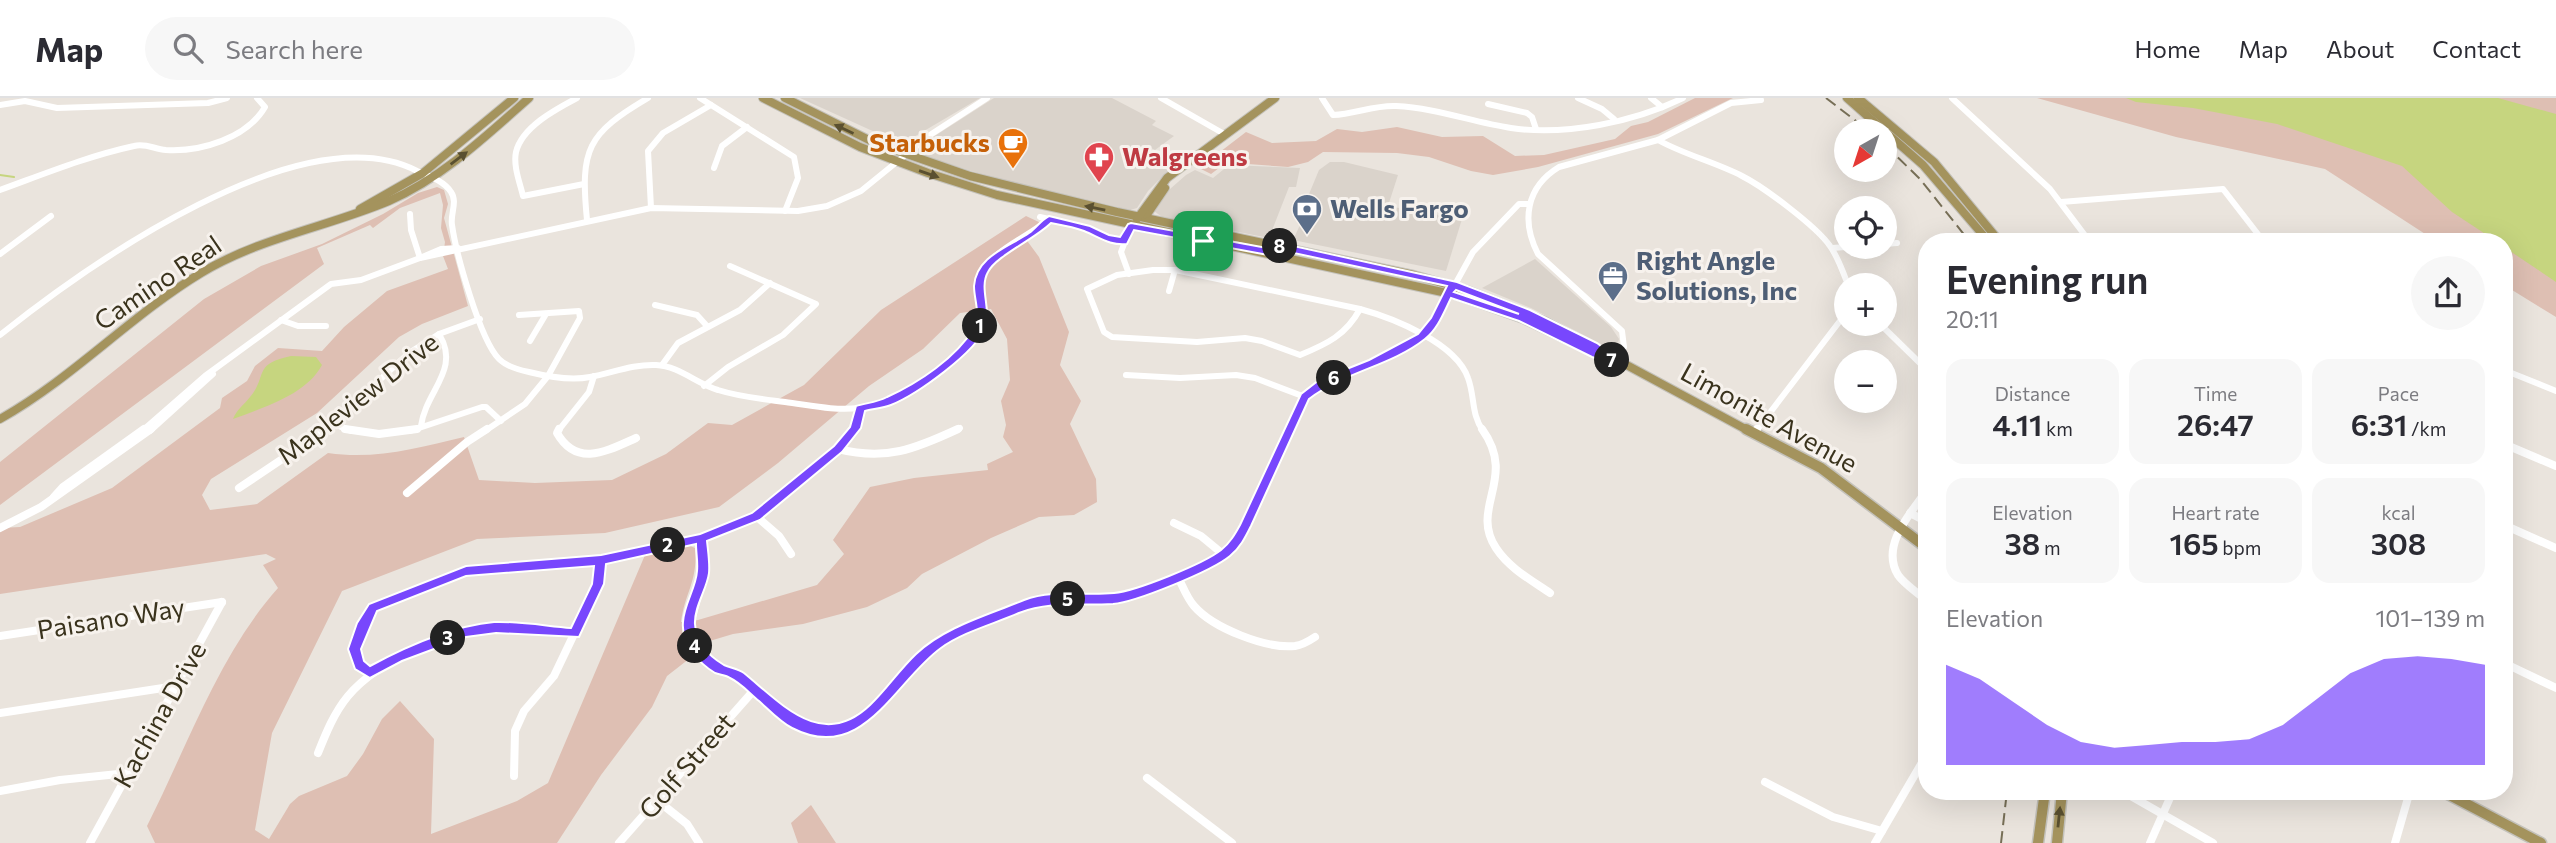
<!DOCTYPE html>
<meta charset="utf-8">
<style>
body{margin:0;font-family:Commissioner,sans-serif;background:#f7f7f7;color:#2b2b33;height:100vh;display:flex;flex-direction:column;font-size:26px;white-space:nowrap}
*{box-sizing:border-box;margin:0}
p{font-size:23px;color:#7c7c81}
.icon{flex:none;width:38px;height:38px;fill:none;stroke:currentColor;stroke-width:2;stroke-linecap:round;stroke-linejoin:round}
.map{position:relative;flex:1;overflow:hidden}
.side{position:absolute;left:1918px;top:135px;width:595px;height:567px;display:flex;flex-direction:column;background:#fff;border-radius:28px;box-shadow:0 7px 28px #0002}
.side>*{flex:none}
.needle{width:46px;rotate:219deg}
.tools{position:absolute;left:1834px;top:21px;display:grid;gap:14px}
.tools a{display:grid;place-items:center;width:63px;height:63px;border-radius:50%;background:#fff;box-shadow:0 7px 28px #0002;font-size:35px}
.pin{position:absolute;display:grid;place-items:center;width:60px;height:60px;color:#fff;margin:-30px;border-radius:14px;box-shadow:0 4px 10px #0006}
.km{position:absolute;width:35px;height:35px;margin:-18px;border-radius:50%;background:#222;color:#fff;font-size:19px;line-height:35px;text-align:center}
.round{display:grid;place-items:center;flex:none;width:74px;height:74px;border-radius:37px;background:#f7f7f7}
.head{display:flex;align-items:center;justify-content:space-between;height:119px;padding:0 28px}
h1{font-size:38px;font-weight:600;line-height:52px}
.figures{display:grid;grid-template-columns:repeat(3,1fr);gap:10px;height:119px;padding:7px 28px}
.figures div{display:grid;align-content:center;border-radius:18px;background:#f7f7f7;text-align:center}
.figures b{font-size:30px;font-weight:600}
.figures small{font-size:19px;font-weight:400}
.figures p{font-size:19px}
.chart{height:196px;padding:14px 28px}
.chart p{display:flex;justify-content:space-between}
.chart svg{width:100%;height:126px;margin-top:7px;fill:#7847fd;opacity:.7}
header{display:flex;align-items:center;gap:42px;box-sizing:border-box;height:98px;padding:0 35px;background:#fff;border-bottom:2px solid #e1e1e2}
header strong{font-size:33px}
nav{display:flex;gap:38px;margin-inline-start:auto;font-size:24px}
.search{width:490px;height:63px;background:#f7f7f7;display:flex;align-items:center;gap:18px;box-sizing:border-box;padding:0 24px;border-radius:38px;color:#7c7c81;font-size:26px}
.map>svg:first-child{display:block}
.built{fill:#dad3cb}
.green{fill:#debfb3;fill-rule:evenodd}
.water{fill:#c6d57f}
.lines{fill:none;stroke-linecap:round;stroke-linejoin:round}
.stream{stroke:#c6d57f;stroke-width:2}
.major-far1-casing{stroke:#c4c2bb;stroke-width:10}
.major-casing{stroke:#c4c2bb;stroke-width:13}
.minor-far1{stroke:#fff;stroke-width:6}
.minor{stroke:#fff;stroke-width:8}
.major-far1{stroke:#a4935d;stroke-width:8}
.major{stroke:#a4935d;stroke-width:10}
.rail{stroke:#776f57;stroke-width:2;stroke-dasharray:12 6;stroke-linecap:butt}
.oneway{fill:#5a5030}
.route{fill:#7847fd;stroke:#fff;stroke-width:2;fill-rule:evenodd}
.labels{text-anchor:middle;stroke-width:6;stroke-linejoin:round;paint-order:stroke}
.food-label{font-size:26px;font-weight:bold;fill:#c56008;stroke:#f7f2ed;text-anchor:end}
.health-label{font-size:26px;font-weight:bold;fill:#be3a42;stroke:#f7f2ed;text-anchor:start}
.service-label{font-size:26px;font-weight:bold;fill:#4e5e75;stroke:#f7f2ed;text-anchor:start}
.street-label{font-size:26px;fill:#3a331d;stroke:#f7f2ed}
</style>
<header>
<strong>Map</strong>
<div class="search"><svg class="icon" aria-label="search" viewBox="0 0 24 24"><circle cx="10" cy="10" r="6"/><path d="M15 15l6 6"/></svg>Search here</div>
<nav><a>Home</a><a>Map</a><a>About</a><a>Contact</a></nav>
</header>
<div class="map">
<svg width="2556" height="745" viewBox="0 0 2556 745">
<rect width="100%" height="100%" fill="#eae4dd"/>
<g class="built">
<polygon points="800,0 980,0 907,43 899,45"/>
<polygon points="994,0 1112,0 1156,23 1152,27 1174,38 1155,52 1151,50 1144,54 1168,68 1168,73 1148,93 1137,110 1130,112 990,79 919,56 918,51 927,43"/>
<polygon points="1330,64 1344,64 1398,77 1388,108 1462,121 1446,173 1293,142 1300,127 1297,125 1319,72"/>
<polygon points="1229,67 1300,70 1296,89 1289,89 1269,140 1162,119 1154,113 1170,91 1186,77 1195,72 1213,80"/>
<polygon points="1535,161 1611,229 1619,241 1617,248 1609,250 1531,210 1482,190"/>
</g>
<g class="green">
<polygon points="1695,0 1733,0 1658,36 1538,69 1493,77 1471,73 1429,59 1397,55 1323,54 1308,64 1288,69 1234,65 1223,67 1211,76 1199,70 1246,34 1272,45 1316,43 1337,31 1362,34 1397,29 1442,39 1483,38 1515,58 1544,57 1615,41 1631,28 1648,24"/>
<polygon points="2037,0 2556,0 2556,219 2504,187 2504,144 2436,143 2325,71 2176,39"/>
<path d="M437,89L444,92L448,106L444,120L468,208L422,226L399,239L317,315L211,381L202,397L210,412L257,406L328,355C375,362 418,350 464,339L479,382L535,385L612,382L666,356L708,325L732,327L804,287L881,212L1026,118L1041,125L1030,135L1028,144L1039,159L1069,234L1060,267L1081,303L1070,326L1096,381L1097,404L1074,417L1039,419L991,440L922,476L907,490L867,509L803,526L733,536L703,545L694,557L667,578L652,609L601,677L557,745H155L147,728C187,649 219,556 278,490L263,467L276,461L266,456L0,496V430L20,429L112,390L220,310L222,300L247,283L255,268L278,250L322,253L344,229L387,193L448,171L443,158L445,144L441,130L443,107L440,95L400,110L373,130L370,127L317,150L324,166L0,407V364L204,201L261,168L322,146L383,116L418,95ZM991,211L1007,241L1010,282L1001,303L1006,327L1003,339L1013,354L987,366L988,372L914,380L870,389L833,442L844,456L817,487L698,522L681,524C685,493 698,484 695,450L690,448L645,457L548,685L517,703L431,736L434,641L400,603L382,621L363,656L347,678L299,698L290,706L269,741L255,732L272,635L342,493L477,441L605,435L719,409L778,365L869,288L923,251L960,215Z"/>
<polygon points="811,707 836,745 798,745 791,725"/>
</g>
<g class="water">
<polygon points="2126,0 2498,0 2556,16 2556,184 2504,149 2504,144 2496,143 2452,114 2402,68 2277,26 2193,10 2136,4"/>
<path d="M291,258L316,259L322,267C306,297 264,309 233,321C237,311 244,307 250,299C268,278 252,266 291,258Z"/>
</g>
<g class="lines">
<polyline class="stream" points="0,77 14,79"/>
<g class="major-far1-casing">
<g id="major-far1">
<polyline points="763,0 860,49 928,75 997,97 1456,197 1523,221 1605,260"/>
<polyline points="785,0 875,45 970,78 1117,114 1414,177 1467,192 1545,223 1749,333"/>
<polyline points="1847,0 1923,67 1989,144"/>
<polyline points="1858,0 1934,64 2000,144"/>
<polyline points="360,111 423,75 514,0"/>
<polyline points="1139,119 1148,115 1165,90"/>
<polyline points="1137,121 1167,80 1275,0"/>
<path d="M0,321C73,280 130,218 201,175C259,140 327,129 389,103C442,80 486,38 529,0"/>
</g>
</g>
<g class="major-casing">
<g id="major">
<polyline points="1746,331 1821,370 1927,450"/>
<polyline points="2442,693 2541,745"/>
<polyline points="2038,745 2045,693"/>
<polyline points="2057,745 2062,693"/>
</g>
</g>
<g class="minor-far1">
<path d="M577,0C556,11 522,29 516,54C513,68 520,85 523,98L584,86"/>
<polyline points="700,0 794,59 798,80 785,113"/>
<polyline points="1161,0 1226,37"/>
<path d="M1322,0L1333,17C1355,16 1374,7 1396,8C1436,10 1472,24 1511,30C1566,38 1634,24 1683,0"/>
<polyline points="1578,0 1602,11 1614,21"/>
<polyline points="1651,0 1662,9"/>
<polyline points="1952,0 2050,91 2090,144"/>
<polyline points="1488,6 1527,15 1532,19 1536,31"/>
<polyline points="0,7 25,3 57,10 208,5 227,0"/>
<path d="M1658,42C1685,57 1715,64 1742,78C1764,89 1817,129 1830,148C1838,159 1843,174 1848,187"/>
<polyline points="714,70 722,48 747,29"/>
<path d="M0,92C44,76 88,58 134,48C146,45 154,51 166,52C201,54 247,40 265,9L257,0"/>
<polyline points="2061,104 2223,91 2264,144"/>
<polyline points="651,110 648,53 663,35 711,7"/>
<polyline points="1040,119 1087,130 1106,140 1123,143"/>
<path d="M587,122C580,51 587,36 648,0"/>
<polyline points="1885,146 1897,145"/>
<polyline points="458,150 441,151 420,160 651,110 798,113 827,108 861,93 930,37 987,0"/>
<polyline points="1832,150 1846,149"/>
<polyline points="0,156 51,118"/>
<path d="M1153,172H1175L1360,211C1346,237 1327,246 1300,257L1262,243L1245,240L1197,244L1112,239L1104,234L1087,191L1117,177Z"/>
<polyline points="1129,176 1121,154 1131,128"/>
<polyline points="1169,193 1175,172"/>
<polyline points="655,207 697,217 707,228"/>
<path d="M1360,211C1393,220 1456,245 1468,280C1475,299 1471,316 1483,333"/>
<polyline points="281,222 298,228 326,228"/>
<polyline points="1880,226 1927,272"/>
<path d="M0,237C88,167 302,14 417,73C429,78 444,83 451,94C458,104 450,116 452,127C456,155 480,242 499,261C506,268 519,272 529,274C549,279 570,283 590,279C612,275 633,266 656,267C679,268 697,286 718,292C740,299 762,301 785,304C809,307 834,313 859,310C900,306 948,275 972,242C991,217 973,200 982,177C992,151 1029,139 1049,121"/>
<polyline points="530,243 546,216"/>
<path d="M1617,264L1624,249L1622,233L1538,156C1521,123 1526,89 1559,69L1658,42L1731,5L1761,2"/>
<polyline points="662,267 678,245 740,212 770,185"/>
<polyline points="2504,272 2556,293"/>
<polyline points="1126,277 1180,280 1236,277 1255,280 1305,299"/>
<polyline points="704,288 728,269 783,237 816,206 730,168"/>
<polyline points="334,326 351,333"/>
<path d="M421,328C426,292 461,272 439,236"/>
<polyline points="142,333 205,278 331,186 361,182 420,160 411,132 410,116"/>
<polyline points="150,333 213,276"/>
<polyline points="324,333 409,255 439,236 480,221"/>
<polyline points="410,333 482,309 486,309 501,323"/>
<polyline points="485,333 525,306 548,278 580,220 579,213 519,217"/>
<polyline points="558,333 589,294 594,278"/>
<polyline points="853,333 860,310"/>
<polyline points="955,333 960,330"/>
<polyline points="1289,333 1305,299 1318,289 1396,254 1424,236 1436,221 1473,154 1519,106 1528,106"/>
<polyline points="1756,333 1846,215"/>
</g>
<g class="minor">
<polyline points="345,331 379,336 417,331"/>
<path d="M559,331L557,335C577,370 607,353 636,340"/>
<path d="M1482,331C1518,381 1469,409 1496,450C1509,470 1531,482 1550,495"/>
<polyline points="1754,335 1757,331"/>
<polyline points="2504,346 2556,368"/>
<path d="M838,351C886,363 915,351 958,331"/>
<polyline points="239,390 327,331"/>
<path d="M1927,392C1911,415 1880,447 1898,477C1904,486 1918,495 1927,503"/>
<polyline points="407,395 467,344 487,331"/>
<polyline points="54,399 63,389 144,331"/>
<polyline points="1910,415 1927,424"/>
<polyline points="756,418 779,438 791,456"/>
<polyline points="1174,425 1201,438 1224,457"/>
<polyline points="2504,427 2556,450"/>
<polyline points="0,430 41,409 151,331"/>
<polyline points="701,440 703,477 690,527 697,552 711,565 754,590 798,626 821,632 842,629 868,615 911,569 934,549 974,526 1041,503 1104,501 1140,494 1186,477 1223,457 1243,432 1290,331"/>
<path d="M1178,479C1183,489 1187,500 1194,508C1213,530 1266,551 1295,548C1302,547 1309,543 1315,539"/>
<polyline points="0,538 222,504"/>
<polyline points="2504,565 2556,590"/>
<polyline points="370,574 359,567 354,551 363,525 373,509 465,473 601,462 701,440 740,426 756,418 838,351 854,331"/>
<polyline points="0,615 176,588"/>
<path d="M318,655C326,635 334,615 348,598C378,562 448,533 495,530C522,528 548,533 575,535"/>
<polyline points="514,678 515,633 524,613 554,578 598,486 601,462"/>
<polyline points="1147,680 1232,745"/>
<polyline points="1765,684 1833,719 1882,733"/>
<polyline points="0,693 60,682 128,675"/>
<polyline points="2122,693 2213,745"/>
<polyline points="658,703 687,726 699,745"/>
<polyline points="90,745 222,504"/>
<polyline points="619,745 755,591"/>
<polyline points="1875,745 1927,656"/>
<polyline points="2150,745 2173,693"/>
<polyline points="2395,745 2410,693"/>
</g>
<use href="#major-far1" class="major-far1"/>
<use href="#major" class="major"/>
<g class="rail">
<polyline points="1826,0 1869,33"/>
<polyline points="1885,47 1920,81 1970,144"/>
<polyline points="2001,745 2007,693"/>
</g>
</g>
<defs><path id="oneway-solid" d="M-6-.8H1V-3.2L6.5 0L1 3.2V.8H-6Z" transform="scale(1.75)"/></defs>
<g class="oneway">
<use href="#oneway-solid" transform="translate(844 31) rotate(-155)"/>
<use href="#oneway-solid" transform="translate(459 60) rotate(-37)"/>
<use href="#oneway-solid" transform="translate(929 76) rotate(19)"/>
<use href="#oneway-solid" transform="translate(1095 110) rotate(-168)"/>
<use href="#oneway-solid" transform="translate(2059 719) rotate(-84)"/>
</g>
<path class="route" d="M1049,118L1090,128L1109,137L1120,139L1128,126L1131,125L1267,150L1280,145L1457,184L1530,212L1597,245L1622,264L1617,267L1592,259L1519,223L1451,200C1444,214 1438,231 1425,241C1391,268 1344,274 1309,301L1251,428C1245,440 1240,450 1230,458C1212,473 1136,504 1113,506C1080,508 1050,503 1019,515C994,526 963,534 941,550C895,583 863,667 792,630C780,624 769,612 759,603C750,596 741,585 730,580C726,577 720,577 715,575C698,565 681,544 683,524C684,506 696,490 697,473C698,464 696,455 696,446L606,466L604,486L579,539L496,535L466,539L402,563L370,580L355,571L348,551L357,525L369,506L466,468L601,457L700,436L752,415L834,348L850,329L856,308C866,305 878,304 887,299C918,285 956,260 974,230C981,216 974,202 974,188C976,158 1009,149 1029,135C1036,130 1041,122 1049,118ZM1051,125C1062,127 1074,129 1084,133C1099,139 1110,148 1127,146L1134,132L1268,157L1280,152L1447,188L1431,220L1418,236L1369,262L1319,282L1301,296L1240,427C1235,436 1230,445 1221,452C1203,466 1136,493 1114,495C1084,498 1053,491 1024,502C988,517 944,529 916,556C899,572 886,592 870,607C822,653 782,606 744,575C738,571 731,570 724,567C709,558 696,544 695,526C694,509 707,491 709,475C710,465 708,453 707,443L760,422L842,354L861,330L865,313C873,311 883,310 891,307C916,297 977,254 986,228C991,210 979,190 988,174C996,158 1035,141 1051,125ZM1456,192L1519,216L1454,194ZM594,468L592,486L571,530C546,528 519,523 494,524C452,528 407,548 370,568L364,563L361,551L377,513L466,478Z"/>
<defs>
<g id="cafe-pin" transform="scale(1.575)"><path d="M0 17L-7.5 6A9.5 9.5 0 1 1 7.5 6Z" fill="#e8710a" stroke="#f7f2ed"/><path d="M-5.5-4.5H6V0H3Q3 3.5 0 3.5H-2.5Q-5.5 3.5-5.5 0ZM3-3.2v2h1.7v-2ZM-6 4.5H4V6H-6Z" fill="#fff"/></g>
<g id="pharmacy-pin" transform="scale(1.575)"><path d="M0 17L-7.5 6A9.5 9.5 0 1 1 7.5 6Z" fill="#e0444e" stroke="#f7f2ed"/><path d="M-2-6h4v4h4v4h-4v4h-4v-4h-4v-4h4Z" fill="#fff"/></g>
<g id="bank-pin" transform="scale(1.575)"><path d="M0 17L-7.5 6A9.5 9.5 0 1 1 7.5 6Z" fill="#5c6f8a" stroke="#f7f2ed"/><path d="M-6-4H6V4H-6ZM0-2.3a2.3 2.3 0 1 0 0 4.6a2.3 2.3 0 1 0 0-4.6Z" fill="#fff"/></g>
<g id="office-pin" transform="scale(1.575)"><path d="M0 17L-7.5 6A9.5 9.5 0 1 1 7.5 6Z" fill="#5c6f8a" stroke="#f7f2ed"/><path d="M-6-3h4V-5.5h4V-3h4V5H-6ZM-1-4.5V-3h2v-1.5ZM-6 0V1H6V0Z" fill="#fff"/></g>
</defs>
<g fill-rule="evenodd">
<use href="#cafe-pin" x="1013" y="45"/>
<use href="#pharmacy-pin" x="1099" y="59"/>
<use href="#bank-pin" x="1307" y="111"/>
<use href="#office-pin" x="1613" y="178"/>
</g>
<g class="labels">
<g class="food-label">
<text x="990" y="54">Starbucks</text>
</g>
<g class="health-label">
<text x="1122" y="68">Walgreens</text>
</g>
<g class="service-label">
<text x="1330" y="120">Wells Fargo</text>
<text x="1636" y="172">Right Angle<tspan x="1636" dy="30">Solutions, Inc</tspan></text>
</g>
<g class="street-label">
<text transform="translate(158 185) rotate(-34)" y="9">Camino Real</text>
<text transform="translate(358 301) rotate(-38)" y="9">Mapleview Drive</text>
<text transform="translate(1769 320) rotate(29)" y="9">Limonite Avenue</text>
<text transform="translate(111 521) rotate(-9)" y="9">Paisano Way</text>
<text transform="translate(160 617) rotate(-61)" y="9">Kachina Drive</text>
<text transform="translate(687 668) rotate(-49)" y="9">Golf Street</text>
</g>
</g>
</svg>
<div class="tools">
<a><svg class="needle" viewBox="-14 -14 28 28"><path d="M0-13l5 13h-10z" fill="#e53935"/><path d="M0 13l5-13h-10z" fill="#7c7c81"/></svg></a>
<a><svg class="icon" aria-label="locate" viewBox="0 0 24 24"><circle cx="12" cy="12" r="6"/><path d="M12 2v4M12 18v4M2 12h4M18 12h4"/></svg></a>
<a>+</a>
<a>−</a>
</div>
<div class="pin" style="left:1203px;top:143px;background:#1e9e55"><svg class="icon" aria-label="arrive" viewBox="0 0 24 24"><path d="M6 21V4h12l-3 4 3 4H6"/></svg></div>
<b class="km" style="left:980px;top:228px">1</b>
<b class="km" style="left:668px;top:447px">2</b>
<b class="km" style="left:448px;top:540px">3</b>
<b class="km" style="left:695px;top:548px">4</b>
<b class="km" style="left:1068px;top:501px">5</b>
<b class="km" style="left:1334px;top:280px">6</b>
<b class="km" style="left:1612px;top:262px">7</b>
<b class="km" style="left:1280px;top:148px">8</b>
<section class="side">
<div class="head"><div><h1>Evening run</h1><p>20:11</p></div><a class="round"><svg class="icon" aria-label="share" viewBox="0 0 24 24"><path d="M12 15V3M7 8l5-5 5 5M5 13v7h14v-7"/></svg></a></div>
<div class="figures">
<div><p>Distance</p><b>4.11<small> km</small></b></div>
<div><p>Time</p><b>26:47</b></div>
<div><p>Pace</p><b>6:31<small> /km</small></b></div>
</div>
<div class="figures">
<div><p>Elevation</p><b>38<small> m</small></b></div>
<div><p>Heart rate</p><b>165<small> bpm</small></b></div>
<div><p>kcal</p><b>308</b></div>
</div>
<div class="chart"><p><span>Elevation</span>101–139 m</p>
<svg viewBox="0 0 160 44" preserveAspectRatio="none"><path d="M0 44V9L10 14L20 22L30 30L40 36L50 38L60 37L70 36L80 36L90 35L100 30L110 21L120 12L130 7L140 6L150 7L160 9V44z"/></svg>
</div>
</section>
</div>
